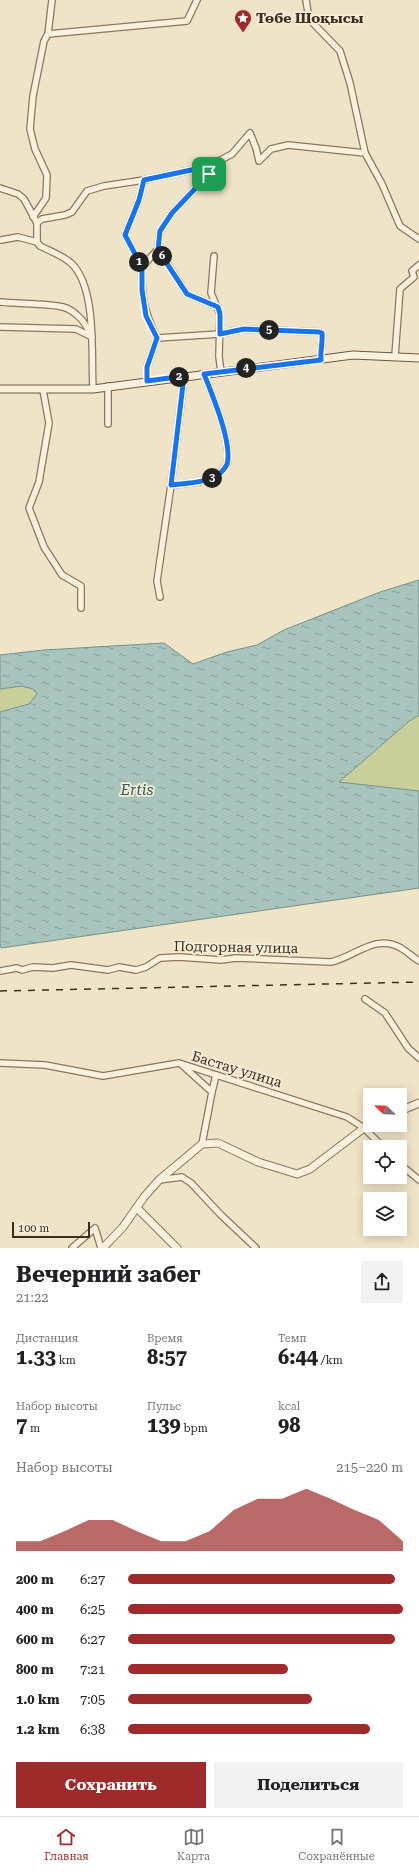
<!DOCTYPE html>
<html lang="ru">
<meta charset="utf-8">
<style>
body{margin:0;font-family:"Roboto Serif",serif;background:#f2f2f2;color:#202124;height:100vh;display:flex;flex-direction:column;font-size:15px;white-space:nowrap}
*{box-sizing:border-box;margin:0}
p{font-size:13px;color:#757577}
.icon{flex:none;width:22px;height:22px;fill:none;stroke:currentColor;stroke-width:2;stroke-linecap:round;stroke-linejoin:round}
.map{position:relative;height:1248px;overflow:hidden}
.details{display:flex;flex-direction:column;background:#fff;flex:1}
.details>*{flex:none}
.needle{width:26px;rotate:293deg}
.controls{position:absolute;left:363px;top:1088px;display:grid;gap:8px}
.controls a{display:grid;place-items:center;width:44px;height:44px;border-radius:0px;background:#fff;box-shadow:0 2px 10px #0003;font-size:20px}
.scale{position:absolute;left:12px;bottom:10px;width:78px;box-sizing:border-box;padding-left:4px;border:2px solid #3d2e20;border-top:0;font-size:11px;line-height:14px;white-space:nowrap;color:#3d2e20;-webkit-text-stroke:3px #f7eed8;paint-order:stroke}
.pin{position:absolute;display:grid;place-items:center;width:34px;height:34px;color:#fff;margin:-17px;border-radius:8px;box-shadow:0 2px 6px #0006}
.km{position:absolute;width:20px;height:20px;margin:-10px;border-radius:50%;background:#222;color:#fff;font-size:11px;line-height:20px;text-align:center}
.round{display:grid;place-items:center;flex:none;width:42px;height:42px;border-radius:0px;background:#f2f2f2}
.head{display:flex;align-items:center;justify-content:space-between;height:68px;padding:0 16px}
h1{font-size:22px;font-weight:700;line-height:30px}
.figures{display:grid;grid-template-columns:repeat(3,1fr);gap:6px;height:68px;padding:4px 16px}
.figures div{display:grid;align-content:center}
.figures b{font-size:20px;font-weight:700}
.figures small{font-size:11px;font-weight:400}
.figures p{font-size:11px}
.chart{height:112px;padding:8px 16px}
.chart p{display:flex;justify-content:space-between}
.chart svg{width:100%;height:72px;margin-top:4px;fill:#9e2a2b;opacity:.7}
.button{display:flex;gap:8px;margin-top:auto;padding:8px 16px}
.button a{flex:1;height:46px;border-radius:0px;background:#9e2a2b;color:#fff;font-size:16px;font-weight:700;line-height:46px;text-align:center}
.button a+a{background:#f2f2f2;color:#202124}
ul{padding:0 16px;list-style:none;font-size:13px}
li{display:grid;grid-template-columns:64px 48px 1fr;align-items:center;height:30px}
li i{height:10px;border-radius:5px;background:#9e2a2b}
.tabs{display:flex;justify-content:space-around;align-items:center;height:56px;border-top:1px solid #e0e0e0;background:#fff;font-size:11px;color:#757577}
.tabs a{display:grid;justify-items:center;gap:2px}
.tabs .active{color:#9e2a2b}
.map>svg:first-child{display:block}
.green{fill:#c9cf9b}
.water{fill:url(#water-ripples);stroke:#6f938a}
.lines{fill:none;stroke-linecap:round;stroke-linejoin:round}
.minor-casing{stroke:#8d765c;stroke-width:8}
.tertiary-casing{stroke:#8d765c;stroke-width:9}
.secondary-casing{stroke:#6f573f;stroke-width:9}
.minor{stroke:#faf1dc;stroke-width:5.5}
.tertiary{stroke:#faf1dc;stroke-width:7}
.secondary{stroke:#faf1dc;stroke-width:7}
.rail{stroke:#3d2e20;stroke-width:1.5;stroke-dasharray:7 7;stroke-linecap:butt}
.route-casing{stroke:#fff;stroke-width:8}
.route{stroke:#1a73e8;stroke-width:5}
.labels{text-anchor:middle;stroke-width:3.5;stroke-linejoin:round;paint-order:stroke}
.poi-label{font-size:14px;font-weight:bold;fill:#3d2e20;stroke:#f7eed8;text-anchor:start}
.street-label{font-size:14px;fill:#3d2e20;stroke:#f7eed8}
.water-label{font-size:15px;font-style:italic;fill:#2f5d5a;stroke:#f7eed8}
</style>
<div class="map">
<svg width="419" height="1248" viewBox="0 0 419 1248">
<defs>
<pattern id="water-ripples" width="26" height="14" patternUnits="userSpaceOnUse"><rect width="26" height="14" fill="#a9c4bc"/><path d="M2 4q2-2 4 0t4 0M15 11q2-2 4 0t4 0" fill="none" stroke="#8ba098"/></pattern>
</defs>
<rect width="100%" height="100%" fill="#f0e4c8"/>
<g class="green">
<polygon points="22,686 33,689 37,694 29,704 0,712 0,689"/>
<polygon points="419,715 419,791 339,782 408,722"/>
</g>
<polygon class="water" points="419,580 419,715 408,722 339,782 419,791 419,888 1,948 0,944 0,712 29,704 37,694 33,689 22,686 0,689 0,655 44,650 164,643 193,664 227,652 257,645 284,630 380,592"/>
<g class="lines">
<g class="minor-casing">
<g id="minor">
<polyline points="306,0 309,19 340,51 350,83 365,153 382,184 400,226 419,239"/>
<polyline points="48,34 187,21 197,0"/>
<path d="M0,188L18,194L24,199L37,223V242L40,246C50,251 64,256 72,264C97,289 91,355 93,389"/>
<polyline points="33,217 46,198 47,175 35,149 30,129 33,96 44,41 48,34 52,0"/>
<polyline points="37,223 42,219 65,215 72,212 87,191 104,186 144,180 196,169 209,174 217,162 232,154 250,133 256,148 259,161 271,149 288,145 365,153"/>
<polyline points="1,240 18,237 37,242"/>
<polyline points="158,249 187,294 218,307"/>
<polyline points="214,256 211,293 220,314 219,357 221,372"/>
<polyline points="142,267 125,235 139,200 144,180"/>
<path d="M0,302C17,304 47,303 63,307C74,310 85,321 89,332"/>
<polyline points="0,327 76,329 92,337"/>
<path d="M157,338L220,334L244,329L319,332L322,333C323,343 320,350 321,359"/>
<polyline points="395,356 400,289 414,277 412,271 419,265"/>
<path d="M147,381V367L157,338C144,311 141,296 142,267L158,249L160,231L172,213L209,174"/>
<polyline points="108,386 108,424"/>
<polyline points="43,390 49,423 39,482 29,508 44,547 62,575 81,586 81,608"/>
<path d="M171,485C186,483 207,484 219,474C222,471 226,467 227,464C233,444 212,394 204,374"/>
<polyline points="160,597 157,581 171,485 184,377"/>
<path d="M0,971L17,968L22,970L33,967L53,968L71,965L108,970L119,967L136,970L146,967L160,958L179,957L221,960L236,958L331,962C355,957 375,933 401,948C407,952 413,957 419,961"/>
<polyline points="365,999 385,1013 408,1048 419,1058"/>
<polyline points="0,1063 45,1065 103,1076 179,1063 347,1117 364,1128 383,1147"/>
<polyline points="182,1065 212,1092 202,1144"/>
<polyline points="212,1092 216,1075"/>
<polyline points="400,1164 419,1180"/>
<polyline points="159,1180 182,1177 191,1183 221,1215 256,1248"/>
<polyline points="72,1248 95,1228 101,1248"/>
</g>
</g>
<g class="tertiary-casing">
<g id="tertiary">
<polyline points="400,1111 419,1103"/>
<polyline points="137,1208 177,1248"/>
<polyline points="103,1248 123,1227 144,1197 159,1180 202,1144 218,1143 258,1162 297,1174 310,1169 364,1128 370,1125"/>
</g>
</g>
<g class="secondary-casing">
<polyline id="secondary" points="0,389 93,389 353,355 419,358"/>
</g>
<use href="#minor" class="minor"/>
<use href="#tertiary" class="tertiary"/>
<use href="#secondary" class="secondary"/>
<polyline class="rail" points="0,991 419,982"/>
</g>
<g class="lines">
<g class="route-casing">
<path id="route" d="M196,169L209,174L172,213L160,231L158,250L187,294L218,307L220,314V334L244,329L319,332L322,333C323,343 320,350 321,360L204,374C212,394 233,444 227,464C226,467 222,472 219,474C207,483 186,483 171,485L184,376L147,381V367L157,338L146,316L142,290V267L125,235L139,200L144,180Z"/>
</g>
<use href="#route" class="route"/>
</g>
<defs>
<g id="sight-pin" transform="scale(0.9)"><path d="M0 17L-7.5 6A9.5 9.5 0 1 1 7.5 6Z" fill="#9e2a2b" stroke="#f7eed8"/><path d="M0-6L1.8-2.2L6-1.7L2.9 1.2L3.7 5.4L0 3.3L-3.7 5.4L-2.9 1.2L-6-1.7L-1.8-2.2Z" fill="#fff"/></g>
</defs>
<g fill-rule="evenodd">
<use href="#sight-pin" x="243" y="18"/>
</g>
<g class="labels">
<g class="poi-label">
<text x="256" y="23">Төбе Шоқысы</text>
</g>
<g class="street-label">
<text transform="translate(236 947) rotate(1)" y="5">Подгорная улица</text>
<text transform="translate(237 1069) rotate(17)" y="5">Бастау улица</text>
</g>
<g class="water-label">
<text x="137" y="795">Ertis</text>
</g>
</g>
</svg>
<div class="controls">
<a><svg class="needle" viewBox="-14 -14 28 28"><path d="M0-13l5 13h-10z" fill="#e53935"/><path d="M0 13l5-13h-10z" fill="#757577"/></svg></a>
<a><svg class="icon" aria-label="locate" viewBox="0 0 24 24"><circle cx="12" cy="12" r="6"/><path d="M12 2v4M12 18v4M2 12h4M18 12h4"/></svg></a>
<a><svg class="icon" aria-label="layers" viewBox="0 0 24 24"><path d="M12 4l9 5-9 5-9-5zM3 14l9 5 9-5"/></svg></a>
</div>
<div class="scale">100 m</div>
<div class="pin" style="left:209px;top:174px;background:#1e9e55"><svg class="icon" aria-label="arrive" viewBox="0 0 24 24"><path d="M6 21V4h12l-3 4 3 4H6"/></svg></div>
<b class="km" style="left:139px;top:262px">1</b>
<b class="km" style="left:179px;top:377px">2</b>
<b class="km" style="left:212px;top:478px">3</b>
<b class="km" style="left:246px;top:368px">4</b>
<b class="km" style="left:269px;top:330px">5</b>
<b class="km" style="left:162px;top:256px">6</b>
</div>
<section class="details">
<div class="head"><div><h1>Вечерний забег</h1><p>21:22</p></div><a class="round"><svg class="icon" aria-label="share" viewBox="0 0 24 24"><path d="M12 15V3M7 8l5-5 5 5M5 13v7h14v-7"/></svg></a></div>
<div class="figures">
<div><p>Дистанция</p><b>1.33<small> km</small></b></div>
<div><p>Время</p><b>8:57</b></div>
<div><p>Темп</p><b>6:44<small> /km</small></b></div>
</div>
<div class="figures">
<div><p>Набор высоты</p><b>7<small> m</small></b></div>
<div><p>Пульс</p><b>139<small> bpm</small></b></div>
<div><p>kcal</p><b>98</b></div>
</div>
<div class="chart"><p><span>Набор высоты</span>215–220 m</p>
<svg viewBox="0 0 160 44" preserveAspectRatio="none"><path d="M0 44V38L10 38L20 32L30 25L40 25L50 32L60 38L70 38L80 32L90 19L100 12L110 12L120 6L130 12L140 19L150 25L160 38V44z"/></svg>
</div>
<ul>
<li><b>200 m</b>6:27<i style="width:97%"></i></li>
<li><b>400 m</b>6:25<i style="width:100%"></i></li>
<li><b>600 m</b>6:27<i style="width:97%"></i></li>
<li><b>800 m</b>7:21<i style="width:58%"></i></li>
<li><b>1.0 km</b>7:05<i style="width:67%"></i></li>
<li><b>1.2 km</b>6:38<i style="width:88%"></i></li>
</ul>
<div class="button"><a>Сохранить</a><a>Поделиться</a></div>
</section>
<nav class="tabs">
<a class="active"><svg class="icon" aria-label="home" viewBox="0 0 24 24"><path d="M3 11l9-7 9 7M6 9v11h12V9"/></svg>Главная</a>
<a><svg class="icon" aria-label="map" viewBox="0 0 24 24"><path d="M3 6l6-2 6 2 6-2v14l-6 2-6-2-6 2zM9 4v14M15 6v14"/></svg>Карта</a>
<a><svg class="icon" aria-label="saved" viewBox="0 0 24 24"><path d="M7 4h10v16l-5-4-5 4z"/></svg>Сохранённые</a>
</nav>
